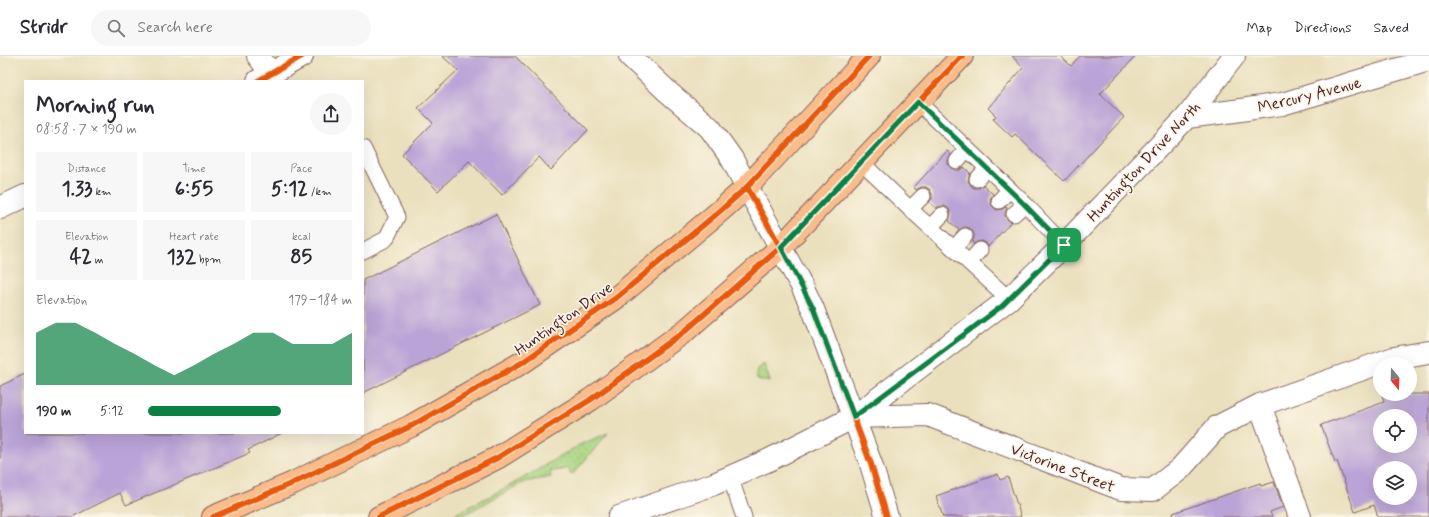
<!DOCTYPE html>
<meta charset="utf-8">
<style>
body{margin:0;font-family:Mynerve,sans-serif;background:#f7f7f7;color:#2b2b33;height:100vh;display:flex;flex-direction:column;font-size:15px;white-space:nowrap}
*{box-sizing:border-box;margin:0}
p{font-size:13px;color:#7c7c81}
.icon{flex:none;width:22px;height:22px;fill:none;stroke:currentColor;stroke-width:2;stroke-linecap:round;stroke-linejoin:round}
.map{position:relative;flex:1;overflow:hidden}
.sheet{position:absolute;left:24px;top:24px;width:340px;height:354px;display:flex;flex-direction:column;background:#fff;border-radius:0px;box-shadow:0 4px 16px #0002}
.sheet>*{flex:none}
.needle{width:26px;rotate:161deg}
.buttons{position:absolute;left:1373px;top:301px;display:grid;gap:8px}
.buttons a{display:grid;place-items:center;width:44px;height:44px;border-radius:50%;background:#fff;box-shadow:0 4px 16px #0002;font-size:20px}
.pin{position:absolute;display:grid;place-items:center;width:34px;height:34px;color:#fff;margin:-17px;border-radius:8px;box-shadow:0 2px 6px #0006}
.round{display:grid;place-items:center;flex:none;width:42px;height:42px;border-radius:21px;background:#f7f7f7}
.summary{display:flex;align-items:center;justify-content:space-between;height:68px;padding:0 12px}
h1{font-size:22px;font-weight:800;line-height:30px}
.stats{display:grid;grid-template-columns:repeat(3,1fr);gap:6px;height:68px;padding:4px 12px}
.stats div{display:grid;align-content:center;border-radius:0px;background:#f7f7f7;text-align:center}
.stats b{font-size:20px;font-weight:800}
.stats small{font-size:11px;font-weight:400}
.stats p{font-size:11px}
.chart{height:112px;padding:8px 12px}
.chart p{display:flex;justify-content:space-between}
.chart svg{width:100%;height:72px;margin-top:4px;fill:#0b8043;opacity:.7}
ul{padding:0 12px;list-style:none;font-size:13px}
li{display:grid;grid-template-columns:64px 48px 1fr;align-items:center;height:30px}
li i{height:10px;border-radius:5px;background:#0b8043}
header{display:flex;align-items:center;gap:24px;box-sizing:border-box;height:56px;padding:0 20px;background:#fff;border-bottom:1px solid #e1e1e2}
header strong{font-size:19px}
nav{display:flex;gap:22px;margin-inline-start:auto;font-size:14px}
.search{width:280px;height:36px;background:#f7f7f7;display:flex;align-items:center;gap:10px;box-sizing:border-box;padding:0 14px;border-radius:22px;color:#7c7c81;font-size:15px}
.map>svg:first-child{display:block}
.grass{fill:#a9d581;stroke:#7a7a56}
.garden{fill:url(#garden-dots);stroke:#7a7a56}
.building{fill:#baa3d7;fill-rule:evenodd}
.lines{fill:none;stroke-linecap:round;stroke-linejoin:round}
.service-casing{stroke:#82635e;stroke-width:17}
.minor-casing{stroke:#82635e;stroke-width:24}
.tertiary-casing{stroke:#82635e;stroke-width:24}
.primary-casing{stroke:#82635e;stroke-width:24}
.service{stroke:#fff;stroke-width:15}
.minor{stroke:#fff;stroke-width:22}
.tertiary{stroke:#fff;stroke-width:22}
.primary{stroke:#f9bc8a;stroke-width:22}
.cycleway-casing{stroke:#fcf5e5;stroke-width:8}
.cycleway{stroke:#e8590c;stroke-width:6}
.route-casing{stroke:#fff;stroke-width:8}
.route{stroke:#0b8043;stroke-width:5}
.labels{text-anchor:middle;stroke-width:3.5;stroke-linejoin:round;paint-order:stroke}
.street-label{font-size:16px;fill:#4a1f2b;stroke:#fcf5e5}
</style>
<header>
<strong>Stridr</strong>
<div class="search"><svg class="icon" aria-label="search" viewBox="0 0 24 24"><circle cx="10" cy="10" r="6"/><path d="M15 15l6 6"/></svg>Search here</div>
<nav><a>Map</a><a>Directions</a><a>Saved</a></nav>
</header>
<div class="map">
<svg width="1429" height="461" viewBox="0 0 1429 461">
<defs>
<pattern id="garden-dots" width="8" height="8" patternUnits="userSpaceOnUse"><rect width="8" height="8" fill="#a9d581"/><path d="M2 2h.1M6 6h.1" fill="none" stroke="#93b670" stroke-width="1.8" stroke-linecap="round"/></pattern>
</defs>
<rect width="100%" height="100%" fill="#fcf5e5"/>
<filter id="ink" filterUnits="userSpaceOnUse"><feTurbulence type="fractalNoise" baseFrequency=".025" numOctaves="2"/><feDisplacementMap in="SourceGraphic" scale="8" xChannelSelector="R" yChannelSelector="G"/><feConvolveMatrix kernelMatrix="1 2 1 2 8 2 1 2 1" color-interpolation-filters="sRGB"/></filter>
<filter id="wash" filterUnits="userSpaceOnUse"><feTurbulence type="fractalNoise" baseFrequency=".012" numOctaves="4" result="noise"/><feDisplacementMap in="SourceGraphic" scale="16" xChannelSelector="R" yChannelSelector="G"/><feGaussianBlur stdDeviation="0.9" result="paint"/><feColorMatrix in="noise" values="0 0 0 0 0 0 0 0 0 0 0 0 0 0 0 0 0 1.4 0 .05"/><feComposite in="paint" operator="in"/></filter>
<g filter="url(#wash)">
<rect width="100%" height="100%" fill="#eae0bd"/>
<polygon class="grass" points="764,308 770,325 760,325 756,321 757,313"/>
<polygon class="garden" points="608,377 574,417 570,418 569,412 550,416 551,421 524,426 460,461 450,461 520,424 579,389"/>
<g id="blocks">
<g class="building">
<polygon points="442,0 515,0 588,74 551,114 539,101 502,139 469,105 438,135 402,98 433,67 418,52 458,14"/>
<polygon points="1012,0 1060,0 1071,10 1080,0 1136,0 1100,38 1124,61 1064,125 1015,78 1012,81 993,63 996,60 988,52 1023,12"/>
<polygon points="947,95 951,99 948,104 948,108 951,112 956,114 960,114 964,111 970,117 968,125 971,130 974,132 979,132 983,129 993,138 990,143 991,148 993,151 997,154 1002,153 1006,151 1007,152 1005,156 1005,160 1008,164 1011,166 988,191 986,187 982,185 977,186 974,188 972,186 974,182 974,178 971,173 967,171 963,171 959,174 949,165 951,157 948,152 945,150 940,150 936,152 929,146 932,143 932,138 929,133 926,131 921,131 916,134 914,131"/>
<polygon points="496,158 540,249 363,337 363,224"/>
<polygon points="25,318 25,377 282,377 248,394 250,397 126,449 120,437 72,461 0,461 0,330"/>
<path d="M1382,338H1429V461H1378L1374,449L1355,456L1337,405L1335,406L1321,369L1384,346ZM1380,360H1410V390H1380ZM1380,412H1410V442H1380Z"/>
<polygon points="998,418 1000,424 1008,421 1021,461 943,461 936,440"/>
<polygon points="1274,426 1283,451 1270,456 1272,461 1174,461 1173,457 1260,427 1261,430"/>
</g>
</g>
</g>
<g filter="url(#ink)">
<use href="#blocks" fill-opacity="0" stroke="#82635e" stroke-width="1"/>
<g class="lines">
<g class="service-casing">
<g id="service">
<polyline points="918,46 1025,148 1064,189"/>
<polyline points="363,92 397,161 386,183 363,195"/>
<polyline points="957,105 967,93"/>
<polyline points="861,106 910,153 1009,243"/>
<polyline points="977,123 987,113"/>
<polyline points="999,145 1009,134"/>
<polyline points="910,153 923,140"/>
<polyline points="1014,158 1025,148"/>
<polyline points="930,171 942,159"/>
<polyline points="954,192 965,180"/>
<polyline points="969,206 980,194"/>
<polyline points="730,421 744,461"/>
</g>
</g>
<g class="minor-casing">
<g id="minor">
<polyline points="258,0 272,18"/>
<polyline points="630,0 668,36 710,72 732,103 747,131"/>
<polyline points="1187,61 1234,0"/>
<polyline points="1260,349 1300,461"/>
<polyline points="619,461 714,428 769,404 854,361 928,359 1121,433 1153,434 1180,413 1217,371 1260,349 1394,302 1429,296"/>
</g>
</g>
<g class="tertiary-casing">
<g id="tertiary">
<polyline points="258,25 302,0"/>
<polyline points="747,131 803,232 813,253 871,408 887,461"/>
<polyline points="0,152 25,140"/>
<polyline points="854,361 1009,243 1064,189 1187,61 1234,55 1282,48 1429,4"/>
</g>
</g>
<g class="primary-casing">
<g id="primary">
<polyline points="213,461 293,427 411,370 523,306 616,242 720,155 747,131 869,0"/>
<polyline points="379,461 497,402 590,344 685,275 781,191 962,0"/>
</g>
</g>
<use href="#service" class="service"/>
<use href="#minor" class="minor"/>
<use href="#tertiary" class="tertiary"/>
<use href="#primary" class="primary"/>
<g class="cycleway-casing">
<g id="cycleway">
<polyline points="258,25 302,0"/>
<polyline points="747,131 803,232 813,253 871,408 887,461"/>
<polyline points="213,461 293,427 411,370 523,306 616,242 720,155 747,131 869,0"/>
<polyline points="379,461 497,402 590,344 685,275 781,191 962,0"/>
</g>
</g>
<use href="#cycleway" class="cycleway"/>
</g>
</g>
<g class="lines" filter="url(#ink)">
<g class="route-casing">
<polygon id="route" points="918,46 1024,148 1064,189 1002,250 854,361 813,252 781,191"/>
</g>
<use href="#route" class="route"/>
</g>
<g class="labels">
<g class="street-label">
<text transform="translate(1309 38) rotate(-14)" y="6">Mercury Avenue</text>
<text transform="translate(1143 105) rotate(-47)" y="6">Huntington Drive North</text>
<text transform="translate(563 262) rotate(-35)" y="6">Huntington Drive</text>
<text transform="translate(1063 411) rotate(21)" y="6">Victorine Street</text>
</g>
</g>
</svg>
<div class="buttons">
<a><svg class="needle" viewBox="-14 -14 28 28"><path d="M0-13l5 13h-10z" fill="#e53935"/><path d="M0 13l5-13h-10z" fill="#7c7c81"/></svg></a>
<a><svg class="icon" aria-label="locate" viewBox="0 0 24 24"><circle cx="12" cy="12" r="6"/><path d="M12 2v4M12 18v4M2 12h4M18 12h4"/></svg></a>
<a><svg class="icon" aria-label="layers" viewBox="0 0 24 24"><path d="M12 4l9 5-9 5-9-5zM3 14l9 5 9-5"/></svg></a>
</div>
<div class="pin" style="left:1064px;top:189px;background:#1e9e55"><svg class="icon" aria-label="arrive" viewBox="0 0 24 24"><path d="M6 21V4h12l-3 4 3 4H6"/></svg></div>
<section class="sheet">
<div class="summary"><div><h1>Morning run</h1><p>08:58 · 7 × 190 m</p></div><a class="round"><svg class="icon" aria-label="share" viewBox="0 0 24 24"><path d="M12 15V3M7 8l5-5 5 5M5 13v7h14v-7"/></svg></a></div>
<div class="stats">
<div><p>Distance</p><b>1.33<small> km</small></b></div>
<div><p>Time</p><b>6:55</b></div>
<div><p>Pace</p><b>5:12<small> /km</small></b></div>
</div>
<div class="stats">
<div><p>Elevation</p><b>42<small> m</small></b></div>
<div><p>Heart rate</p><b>132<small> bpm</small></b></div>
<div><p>kcal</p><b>85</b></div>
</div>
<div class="chart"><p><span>Elevation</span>179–184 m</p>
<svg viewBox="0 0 160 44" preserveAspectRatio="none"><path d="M0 44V12L10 6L20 6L30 12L40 19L50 25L60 32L70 38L80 32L90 25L100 19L110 12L120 12L130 19L140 19L150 19L160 12V44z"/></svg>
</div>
<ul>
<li><b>190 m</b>5:12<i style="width:65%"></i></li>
</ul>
</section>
</div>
